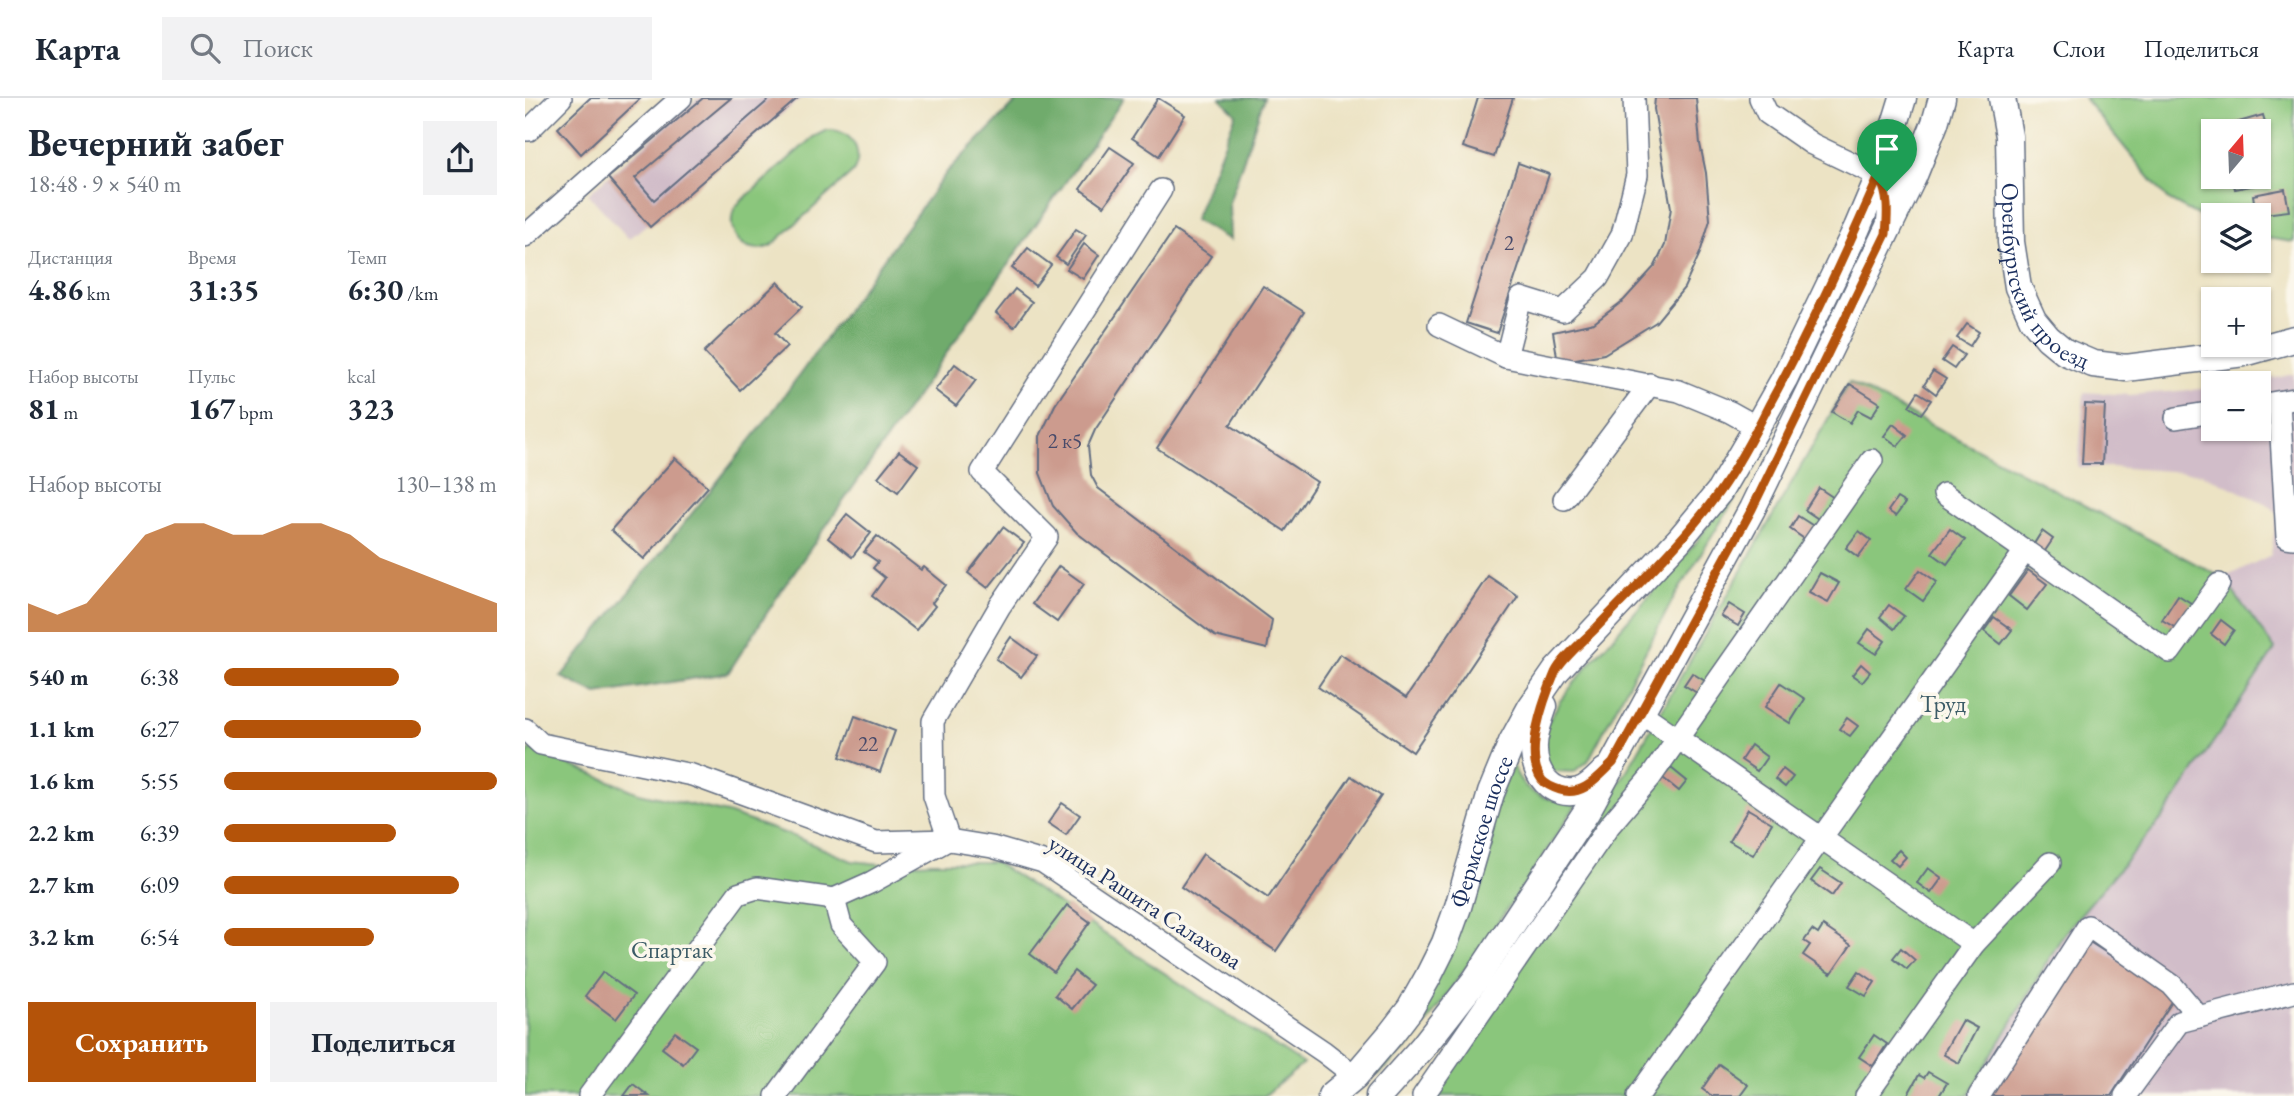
<!DOCTYPE html>
<html lang="ru">
<meta charset="utf-8">
<style>
body{margin:0;font-family:"EB Garamond",serif;background:#f2f2f3;color:#1f2937;height:100vh;display:flex;flex-direction:column;font-size:26px;white-space:nowrap}
*{box-sizing:border-box;margin:0}
p{font-size:23px;color:#747a83}
.icon{flex:none;width:38px;height:38px;fill:none;stroke:currentColor;stroke-width:2;stroke-linecap:round;stroke-linejoin:round}
.map{position:relative;flex:1;overflow:hidden}
.side{display:flex;flex-direction:column;background:#fff;width:525px}
.side>*{flex:none}
.needle{width:46px;rotate:19deg}
.controls{position:absolute;left:1676px;top:21px;display:grid;gap:14px}
.controls a{display:grid;place-items:center;width:70px;height:70px;border-radius:0px;background:#fff;box-shadow:0 2px 5px #0004;font-size:35px}
.pin{position:absolute;display:grid;place-items:center;width:60px;height:60px;color:#fff;margin:-72px -30px;border-radius:50% 50% 50% 0;rotate:-45deg;box-shadow:0 0 7px #0007}
.pin .icon{rotate:45deg}
.round{display:grid;place-items:center;flex:none;width:74px;height:74px;border-radius:0px;background:#f2f2f3}
.overview{display:flex;align-items:center;justify-content:space-between;height:119px;padding:0 28px}
h1{font-size:38px;font-weight:700;line-height:52px}
.stats{display:grid;grid-template-columns:repeat(3,1fr);gap:10px;height:119px;padding:7px 28px}
.stats div{display:grid;align-content:center}
.stats b{font-size:30px;font-weight:700}
.stats small{font-size:19px;font-weight:400}
.stats p{font-size:19px}
.chart{height:196px;padding:14px 28px}
.chart p{display:flex;justify-content:space-between}
.chart svg{width:100%;height:126px;margin-top:7px;fill:#b45309;opacity:.7}
.action{display:flex;gap:14px;margin-top:auto;padding:14px 28px}
.action a{flex:1;height:80px;border-radius:0px;background:#b45309;color:#fff;font-size:28px;font-weight:700;line-height:80px;text-align:center}
.action a+a{background:#f2f2f3;color:#1f2937}
ul{padding:0 28px;list-style:none;font-size:23px}
li{display:grid;grid-template-columns:112px 84px 1fr;align-items:center;height:52px}
li i{height:18px;border-radius:9px;background:#b45309}
header{display:flex;align-items:center;gap:42px;box-sizing:border-box;height:98px;padding:0 35px;background:#fff;border-bottom:2px solid #e0e1e3}
header strong{font-size:33px}
nav{display:flex;gap:38px;margin-inline-start:auto;font-size:24px}
.search{width:490px;height:63px;background:#f2f2f3;display:flex;align-items:center;gap:18px;box-sizing:border-box;padding:0 24px;border-radius:0px;color:#747a83;font-size:26px}
main{display:flex;flex:1;min-height:0}
.map>svg:first-child{display:block}
.industrial{fill:#d1bdc9}
.green{fill:#8ac67c;stroke:#527a6d;stroke-width:2;fill-rule:evenodd}
.forest{fill:#6fab6c;stroke:#456d65;stroke-width:2}
.building{fill:#cc9b8e}
.lines{fill:none;stroke-linecap:round;stroke-linejoin:round}
.minor-casing{stroke:#646e82;stroke-width:24}
.major-casing{stroke:#646e82;stroke-width:29}
.minor{stroke:#fff;stroke-width:21}
.major{stroke:#fff;stroke-width:26}
.route-casing{stroke:#fff;stroke-width:14}
.route{stroke:#b45309;stroke-width:9}
.labels{text-anchor:middle;stroke-width:7;stroke-linejoin:round;paint-order:stroke}
.number-label{font-size:21px;fill:#474a6a}
.street-label{font-size:24px;fill:#1b2f5e;stroke:#fbf7ec}
.park-label{font-size:24px;fill:#3c5c67;stroke:#fbf7ec}
</style>
<header>
<strong>Карта</strong>
<div class="search"><svg class="icon" aria-label="search" viewBox="0 0 24 24"><circle cx="10" cy="10" r="6"/><path d="M15 15l6 6"/></svg>Поиск</div>
<nav><a>Карта</a><a>Слои</a><a>Поделиться</a></nav>
</header>
<main>
<section class="side">
<div class="overview"><div><h1>Вечерний забег</h1><p>18:48 · 9 × 540 m</p></div><a class="round"><svg class="icon" aria-label="share" viewBox="0 0 24 24"><path d="M12 15V3M7 8l5-5 5 5M5 13v7h14v-7"/></svg></a></div>
<div class="stats">
<div><p>Дистанция</p><b>4.86<small> km</small></b></div>
<div><p>Время</p><b>31:35</b></div>
<div><p>Темп</p><b>6:30<small> /km</small></b></div>
</div>
<div class="stats">
<div><p>Набор высоты</p><b>81<small> m</small></b></div>
<div><p>Пульс</p><b>167<small> bpm</small></b></div>
<div><p>kcal</p><b>323</b></div>
</div>
<div class="chart"><p><span>Набор высоты</span>130–138 m</p>
<svg viewBox="0 0 160 44" preserveAspectRatio="none"><path d="M0 44V34L10 38L20 34L30 22L40 10L50 6L60 6L70 10L80 10L90 6L100 6L110 10L120 18L130 22L140 26L150 30L160 34V44z"/></svg>
</div>
<ul>
<li><b>540 m</b>6:38<i style="width:64%"></i></li>
<li><b>1.1 km</b>6:27<i style="width:72%"></i></li>
<li><b>1.6 km</b>5:55<i style="width:100%"></i></li>
<li><b>2.2 km</b>6:39<i style="width:63%"></i></li>
<li><b>2.7 km</b>6:09<i style="width:86%"></i></li>
<li><b>3.2 km</b>6:54<i style="width:55%"></i></li>
</ul>
<div class="action"><a>Сохранить</a><a>Поделиться</a></div>
</section>
<div class="map">
<svg width="1769" height="998" viewBox="0 0 1769 998">
<rect width="100%" height="100%" fill="#fbf7ec"/>
<filter id="ink" filterUnits="userSpaceOnUse"><feTurbulence type="fractalNoise" baseFrequency=".0143" numOctaves="2"/><feDisplacementMap in="SourceGraphic" scale="14" xChannelSelector="R" yChannelSelector="G"/><feConvolveMatrix kernelMatrix="1 2 1 2 8 2 1 2 1" color-interpolation-filters="sRGB"/></filter>
<filter id="wash" filterUnits="userSpaceOnUse"><feTurbulence type="fractalNoise" baseFrequency=".00686" numOctaves="4" result="noise"/><feDisplacementMap in="SourceGraphic" scale="28" xChannelSelector="R" yChannelSelector="G"/><feGaussianBlur stdDeviation="1.57" result="paint"/><feColorMatrix in="noise" values="0 0 0 0 0 0 0 0 0 0 0 0 0 0 0 0 0 1.4 0 .05"/><feComposite in="paint" operator="in"/></filter>
<g filter="url(#wash)">
<rect width="100%" height="100%" fill="#ece3c4"/>
<g class="industrial">
<polygon points="173,0 277,0 104,141 63,96"/>
<polygon points="1769,276 1769,998 1443,998 1537,837 1640,717 1698,480 1746,457 1752,415 1744,407 1675,375 1586,369 1553,370 1559,294 1605,297 1689,290 1689,331 1734,331 1734,285 1727,285"/>
</g>
<g class="green">
<path d="M1559,0H1769V144L1734,139V117H1689V126L1642,101ZM1689,33H1734V79H1689Z"/>
<path d="M302,32C326,31 340,53 328,74L247,147C220,161 197,133 211,108L288,39Z"/>
<polygon points="1324,284 1698,480 1750,551 1640,717 1538,837 1443,998 907,998 918,988 1126,631"/>
<polygon points="1241,343 1242,349 1147,503 1063,663 1049,674 1028,673 1018,663 1019,631 1035,603 1066,564 1170,446 1216,380 1236,347"/>
<polygon points="6,651 114,695 202,715 268,738 327,763 364,767 407,764 470,764 778,966 739,998 0,998 0,660"/>
<path d="M988,667C999,699 1024,705 1055,701L1002,783L889,943L853,977L849,974Z"/>
</g>
<g class="forest">
<polygon points="495,0 599,0 258,490 203,575 72,596 36,579 240,324 422,74"/>
<polygon points="695,0 739,0 704,105 705,142 669,122 711,16"/>
</g>
<g id="blocks">
<g class="building">
<polygon points="65,0 116,0 56,56 33,30"/>
<polygon points="178,0 206,0 110,80 129,102 246,0 273,0 125,129 83,80"/>
<polygon points="633,0 660,17 634,58 607,40"/>
<polygon points="953,0 988,0 969,59 938,49"/>
<polygon points="1130,0 1171,0 1175,46 1181,75 1185,122 1175,155 1159,190 1131,224 1079,256 1033,264 1028,234 1069,225 1099,202 1130,168 1140,147 1146,110 1129,11"/>
<polygon points="1738,17 1744,38 1734,41 1734,33 1709,33 1707,26"/>
<polygon points="585,49 609,65 579,108 555,91"/>
<polygon points="993,65 1024,76 972,235 941,225"/>
<polygon points="1707,79 1730,79 1731,87 1710,91"/>
<polygon points="1760,91 1764,113 1731,117 1728,97"/>
<polygon points="551,131 561,137 541,166 531,159"/>
<polygon points="649,132 686,158 570,332 563,348 566,377 573,390 747,522 742,551 690,538 552,435 528,408 515,375 515,338 530,307"/>
<polygon points="559,146 574,157 558,181 542,171"/>
<polygon points="503,150 526,167 510,188 487,170"/>
<polygon points="253,184 277,209 250,235 262,248 215,292 179,254"/>
<polygon points="738,188 779,214 705,327 792,384 760,433 632,350"/>
<polygon points="490,191 507,204 489,229 471,215"/>
<polygon points="1442,226 1454,234 1445,248 1432,240"/>
<polygon points="1427,249 1439,257 1429,271 1417,263"/>
<polygon points="430,266 451,282 431,308 410,292"/>
<polygon points="1408,273 1421,281 1411,296 1399,287"/>
<polygon points="1325,286 1355,305 1346,319 1333,312 1325,325 1307,314"/>
<polygon points="1393,294 1406,302 1396,316 1384,308"/>
<polygon points="1560,306 1580,307 1577,366 1557,366"/>
<polygon points="1368,326 1382,337 1373,348 1359,338"/>
<polygon points="374,353 393,367 373,394 353,379"/>
<polygon points="150,360 183,389 119,461 86,432"/>
<polygon points="1294,390 1309,400 1295,422 1280,412"/>
<polygon points="1372,400 1380,405 1371,418 1363,413"/>
<polygon points="322,416 346,435 327,459 303,440"/>
<polygon points="1273,418 1290,429 1281,442 1265,431"/>
<polygon points="478,429 499,445 463,490 443,475"/>
<polygon points="1425,431 1440,442 1422,466 1407,455"/>
<polygon points="1334,433 1346,442 1333,459 1321,450"/>
<polygon points="1517,433 1528,441 1518,456 1507,449"/>
<polygon points="352,438 396,472 399,469 421,487 407,505 410,508 391,532 347,498 360,480 348,470 353,464 339,454"/>
<polygon points="534,468 559,486 532,524 507,506"/>
<polygon points="1395,472 1412,484 1398,503 1381,491"/>
<polygon points="1503,472 1522,486 1502,512 1484,498"/>
<polygon points="1295,475 1314,485 1303,504 1284,494"/>
<polygon points="963,478 993,498 888,654 793,589 815,556 881,600"/>
<polygon points="1653,497 1666,505 1651,530 1637,522"/>
<polygon points="1204,506 1220,516 1213,528 1196,518"/>
<polygon points="1364,507 1379,518 1369,531 1355,519"/>
<polygon points="1469,519 1487,532 1476,546 1459,533"/>
<polygon points="1696,522 1709,532 1699,546 1686,536"/>
<polygon points="1344,531 1360,543 1351,556 1334,545"/>
<polygon points="486,539 512,558 496,579 471,561"/>
<polygon points="1336,566 1345,574 1337,584 1327,577"/>
<polygon points="1167,575 1180,583 1172,595 1159,587"/>
<polygon points="1256,585 1280,601 1265,625 1240,609"/>
<polygon points="330,618 370,633 355,674 315,659"/>
<polygon points="1322,620 1333,628 1325,638 1314,631"/>
<polygon points="1226,647 1242,659 1232,673 1216,662"/>
<polygon points="1146,670 1162,683 1154,693 1138,680"/>
<polygon points="1258,671 1268,679 1260,689 1250,681"/>
<polygon points="826,678 856,698 751,853 656,789 678,756 743,800"/>
<polygon points="537,705 555,717 541,737 523,725"/>
<polygon points="1223,711 1247,725 1228,757 1204,743"/>
<polygon points="1374,752 1381,759 1373,768 1365,761"/>
<polygon points="1403,770 1417,780 1406,795 1392,785"/>
<polygon points="1295,771 1316,785 1307,798 1286,783"/>
<polygon points="542,807 565,824 529,874 505,856"/>
<polygon points="1298,828 1326,847 1306,876 1278,857 1285,847 1279,843 1287,832 1293,836"/>
<polygon points="1563,843 1650,899 1586,998 1464,998"/>
<polygon points="1376,850 1390,862 1382,871 1368,860"/>
<polygon points="549,873 567,887 547,911 530,897"/>
<polygon points="1334,873 1350,884 1341,898 1324,888"/>
<polygon points="78,874 109,897 91,921 60,898"/>
<polygon points="1437,922 1452,930 1434,965 1418,956"/>
<polygon points="150,934 171,949 158,966 137,950"/>
<polygon points="1349,937 1362,946 1348,968 1334,959"/>
<polygon points="1194,966 1223,987 1215,998 1187,998 1177,991"/>
<polygon points="1403,974 1422,985 1414,998 1382,998 1394,977 1399,980"/>
<polygon points="108,986 124,998 99,998"/>
</g>
</g>
</g>
<g filter="url(#ink)">
<use href="#blocks" fill-opacity="0" stroke="#646e82" stroke-width="2"/>
<g class="lines">
<g class="minor-casing">
<g id="minor">
<polyline points="1235,0 1242,15 1287,46 1354,78 1362,93 1364,107 1362,128"/>
<polyline points="0,32 4,32 36,0"/>
<polyline points="0,138 156,0"/>
<polyline points="914,227 981,259 1154,293 1205,314 1232,329"/>
<polyline points="981,259 996,200 1038,213 1073,180 1097,137 1112,77 1109,0"/>
<polyline points="1754,304 1762,439 1769,440"/>
<polyline points="1734,307 1769,301"/>
<polyline points="1651,320 1689,314"/>
<polyline points="1419,396 1645,554 1694,486"/>
<polyline points="1039,401 1125,286"/>
<polyline points="1116,615 1449,846"/>
<polyline points="0,631 16,646 167,677 351,744 424,742 467,749 518,764 799,954 830,978"/>
<polyline points="424,742 409,698 408,623 475,508 522,439 457,374 636,92"/>
<polyline points="64,998 213,796 232,790 309,801 347,784 419,744"/>
<polyline points="251,998 350,864 316,827 309,801"/>
<polyline points="898,998 1084,728 1125,680 1347,362"/>
<polyline points="1113,998 1500,453"/>
<polyline points="1341,998 1449,846 1525,765"/>
<polyline points="1454,998 1563,828 1647,887 1674,919"/>
<polyline points="1600,998 1654,924 1769,894"/>
</g>
</g>
<g class="major-casing">
<g id="major">
<path id="s1" d="M1477,0L1484,38L1486,144L1493,189L1508,222L1523,240L1540,254L1568,266L1601,270L1719,255L1769,241"/>
<path d="M1019,608C1015,621 1008,636 1009,651C1009,675 1026,700 1054,693C1064,690 1073,680 1080,673"/>
<path id="s2" d="M806,998L830,978L865,937L885,911L903,879L920,845L933,809L966,695L987,644L1006,609L1031,573L1154,442L1194,394L1232,329L1259,281L1332,130L1354,78L1378,0"/>
<polyline points="854,998 897,950 951,881 1062,713 1227,411 1389,77 1410,25 1417,0"/>
</g>
</g>
<use href="#minor" class="minor"/>
<use href="#major" class="major"/>
</g>
</g>
<g class="lines" filter="url(#ink)">
<g class="route-casing">
<path id="route" d="M1354,78C1364,99 1363,114 1361,136L1227,411L1088,665C1073,679 1058,699 1035,692C1029,690 1021,687 1017,682C998,657 1019,601 1030,575C1037,560 1061,541 1073,528C1114,485 1159,443 1194,394C1213,367 1229,337 1244,307C1285,233 1320,156 1354,78Z"/>
</g>
<use href="#route" class="route"/>
</g>
<g class="labels">
<g class="number-label">
<text x="984" y="152">2</text>
<text x="540" y="350">2 к5</text>
<text x="343" y="653">22</text>
</g>
<g class="street-label">
<text dy="8" stroke="none"><textPath href="#s1" startOffset="191">Оренбургский проезд</textPath></text>
<text dy="8" stroke="none"><textPath href="#s2" startOffset="310">Фермское шоссе</textPath></text>
<text transform="translate(620 804) rotate(33)" y="8">улица Рашита Салахова</text>
</g>
<g class="park-label">
<text x="1418" y="614">Труд</text>
<text x="147" y="860">Спартак</text>
</g>
</g>
</svg>
<div class="controls">
<a><svg class="needle" viewBox="-14 -14 28 28"><path d="M0-13l5 13h-10z" fill="#e53935"/><path d="M0 13l5-13h-10z" fill="#747a83"/></svg></a>
<a><svg class="icon" aria-label="layers" viewBox="0 0 24 24"><path d="M12 4l9 5-9 5-9-5zM3 14l9 5 9-5"/></svg></a>
<a>+</a>
<a>−</a>
</div>
<div class="pin" style="left:1362px;top:93px;background:#1e9e55"><svg class="icon" aria-label="arrive" viewBox="0 0 24 24"><path d="M6 21V4h12l-3 4 3 4H6"/></svg></div>
</div>
</main>
